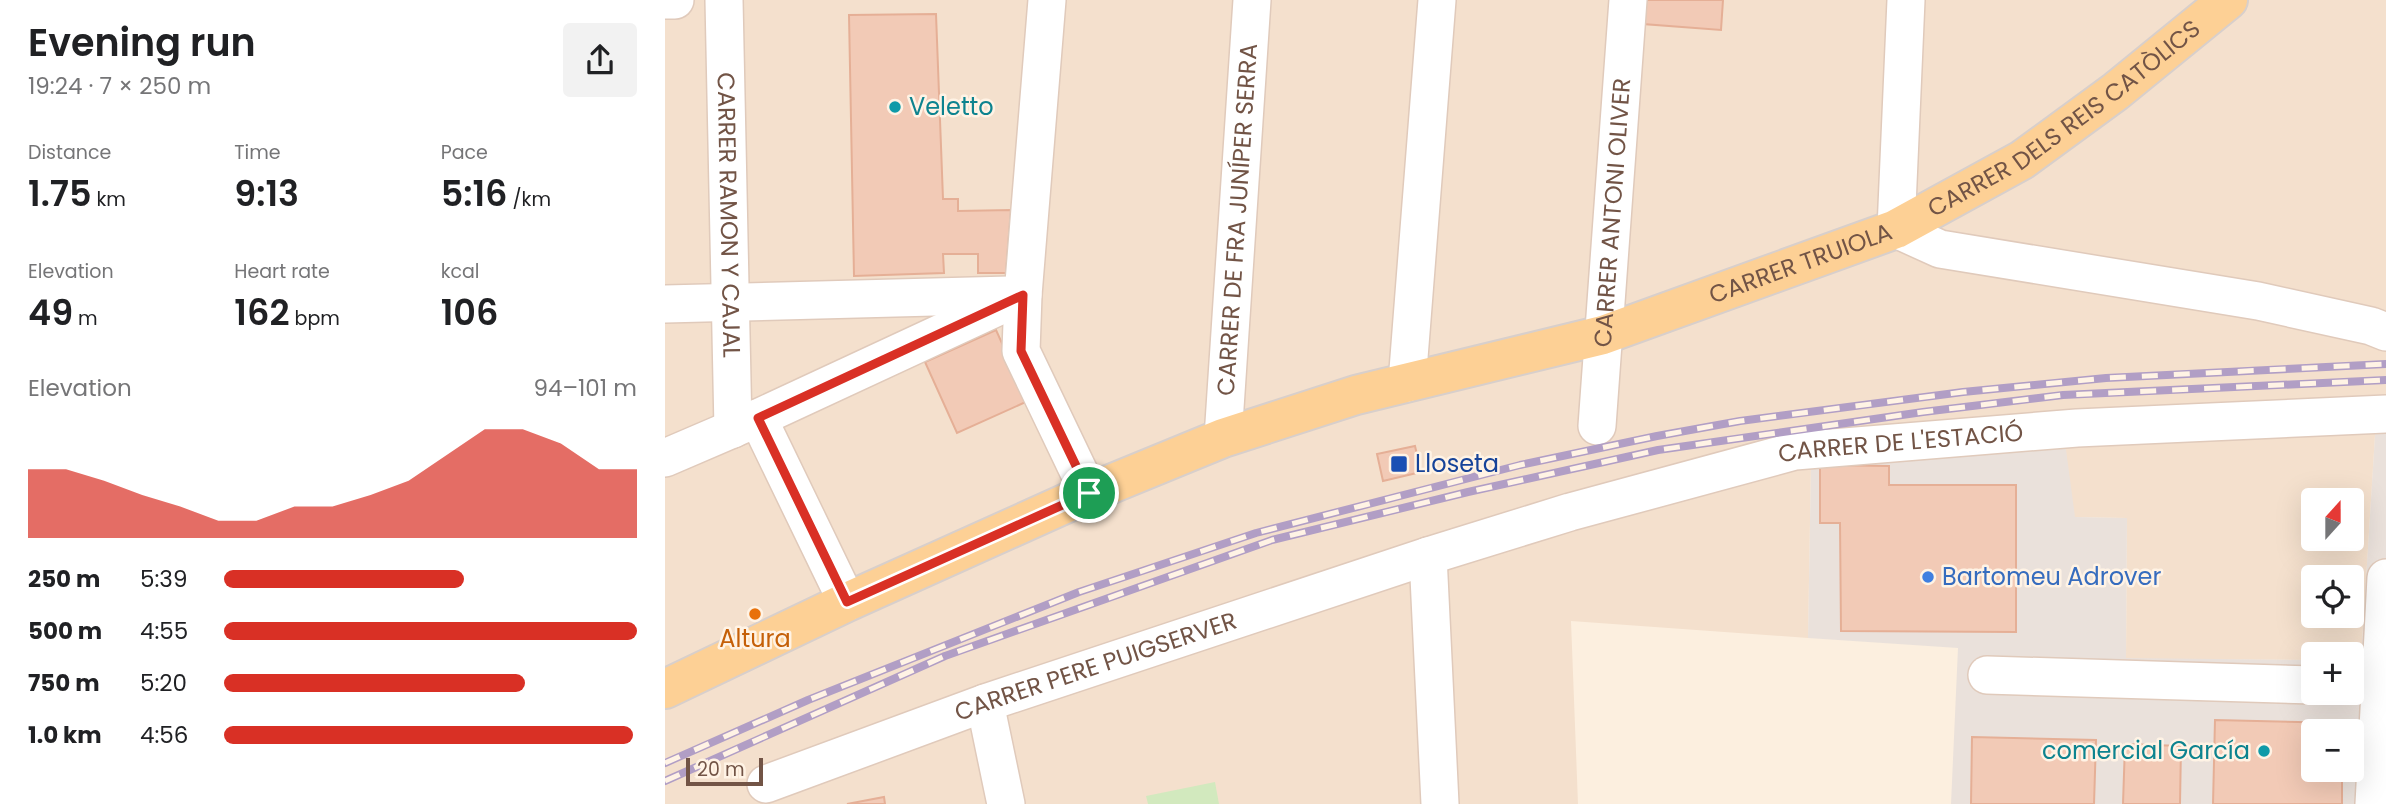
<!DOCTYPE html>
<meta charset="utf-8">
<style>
body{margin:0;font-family:Poppins,sans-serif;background:#f2f2f2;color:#202124;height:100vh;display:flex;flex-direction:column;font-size:26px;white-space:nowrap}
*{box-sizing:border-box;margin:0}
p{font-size:23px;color:#757577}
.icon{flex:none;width:38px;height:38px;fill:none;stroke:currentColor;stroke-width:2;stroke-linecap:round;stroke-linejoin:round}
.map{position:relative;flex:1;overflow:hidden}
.panel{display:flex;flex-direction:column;background:#fff;width:665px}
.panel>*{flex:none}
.needle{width:46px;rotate:21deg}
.controls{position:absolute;left:1636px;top:488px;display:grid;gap:14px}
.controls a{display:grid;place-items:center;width:63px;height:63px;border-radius:7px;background:#fff;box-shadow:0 7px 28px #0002;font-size:35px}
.scale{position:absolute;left:21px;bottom:18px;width:77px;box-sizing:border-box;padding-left:7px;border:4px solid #725446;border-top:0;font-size:19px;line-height:24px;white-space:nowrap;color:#725446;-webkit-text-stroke:5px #fff3e5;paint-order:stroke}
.pin{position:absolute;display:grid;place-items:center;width:60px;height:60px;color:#fff;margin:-30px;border:4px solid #fff;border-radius:50%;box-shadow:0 2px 7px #0007}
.round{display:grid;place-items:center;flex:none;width:74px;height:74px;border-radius:7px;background:#f2f2f2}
.overview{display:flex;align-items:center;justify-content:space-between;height:119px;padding:0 28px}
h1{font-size:38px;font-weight:600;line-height:52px}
.stats{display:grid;grid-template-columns:repeat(3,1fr);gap:10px;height:119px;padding:7px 28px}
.stats div{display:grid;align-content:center}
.stats b{font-size:35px;font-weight:600}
.stats small{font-size:19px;font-weight:400}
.stats p{font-size:19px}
.chart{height:196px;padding:14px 28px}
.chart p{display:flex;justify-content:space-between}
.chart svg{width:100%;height:126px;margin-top:7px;fill:#d93025;opacity:.7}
ul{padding:0 28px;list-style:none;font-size:23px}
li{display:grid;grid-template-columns:112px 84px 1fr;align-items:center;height:52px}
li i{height:18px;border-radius:9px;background:#d93025}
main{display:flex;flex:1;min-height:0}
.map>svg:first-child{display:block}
.residential{fill:#f4e0cd;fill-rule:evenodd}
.industrial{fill:#eae1db;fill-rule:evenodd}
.green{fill:#d2e9be}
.building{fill:#f2cab6;stroke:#e5af96;stroke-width:2}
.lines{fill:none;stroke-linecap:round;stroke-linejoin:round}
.minor-casing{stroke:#e0cabb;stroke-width:40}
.major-casing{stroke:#d8cfcb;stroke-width:42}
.minor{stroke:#fff;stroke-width:37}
.major{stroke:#fdd095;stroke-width:38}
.rail-casing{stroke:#b19ec5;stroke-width:8}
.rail{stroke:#fff3e5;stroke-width:5;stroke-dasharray:16;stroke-linecap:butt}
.route-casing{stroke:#fff;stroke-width:14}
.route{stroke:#d93025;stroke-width:9}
.culture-dot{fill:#0f9aa8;stroke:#fff3e5;stroke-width:2.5}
.transit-dot{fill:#1a4fb4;stroke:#fff3e5;stroke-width:2.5}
.shop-dot{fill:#3f7fe0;stroke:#fff3e5;stroke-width:2.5}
.food-dot{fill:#e8710a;stroke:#fff3e5;stroke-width:2.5}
.labels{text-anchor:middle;stroke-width:5;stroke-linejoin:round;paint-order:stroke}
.culture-label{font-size:24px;fill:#0d838f;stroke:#fff3e5;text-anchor:start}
.street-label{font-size:24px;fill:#725446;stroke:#fff3e5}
.transit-label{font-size:24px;fill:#164399;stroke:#fff3e5;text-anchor:start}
.shop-label{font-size:24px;fill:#366cbe;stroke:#fff3e5;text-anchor:start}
.food-label{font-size:24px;fill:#c56008;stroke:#fff3e5}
</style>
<main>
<section class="panel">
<div class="overview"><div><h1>Evening run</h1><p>19:24 · 7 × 250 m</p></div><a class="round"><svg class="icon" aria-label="share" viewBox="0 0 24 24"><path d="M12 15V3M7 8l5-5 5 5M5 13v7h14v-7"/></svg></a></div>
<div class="stats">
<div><p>Distance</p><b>1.75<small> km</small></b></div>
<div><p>Time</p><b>9:13</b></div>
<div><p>Pace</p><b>5:16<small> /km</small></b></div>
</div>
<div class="stats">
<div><p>Elevation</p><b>49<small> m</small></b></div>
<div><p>Heart rate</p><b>162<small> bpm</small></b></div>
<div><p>kcal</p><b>106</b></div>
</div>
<div class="chart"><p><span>Elevation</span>94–101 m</p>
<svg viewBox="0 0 160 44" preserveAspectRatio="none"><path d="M0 44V20L10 20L20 24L30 29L40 33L50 38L60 38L70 33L80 33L90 29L100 24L110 15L120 6L130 6L140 11L150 20L160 20V44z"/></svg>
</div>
<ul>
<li><b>250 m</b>5:39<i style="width:58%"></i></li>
<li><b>500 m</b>4:55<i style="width:100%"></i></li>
<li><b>750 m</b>5:20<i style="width:73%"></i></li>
<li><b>1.0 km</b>4:56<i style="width:99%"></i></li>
</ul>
</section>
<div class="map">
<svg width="1721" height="804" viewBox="0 0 1721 804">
<rect width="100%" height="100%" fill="#fcefdf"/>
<path class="residential" d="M0,0H1721V401L1712,403L1696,661H1687V654H1648V660L1461,659L1462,518L1410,517L1146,463L1143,638L906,621L913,804H0ZM1648,500H1687V539H1648ZM1648,578H1687V616H1648Z"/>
<path class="industrial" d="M1712,403H1721V804H1286L1293,648L1143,638L1146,463L1400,442L1410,517L1462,518L1461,658L1648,660V693H1687V661L1696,660ZM1648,732H1687V770H1648Z"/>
<polygon class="green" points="550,782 554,804 483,804 481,796"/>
<g class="building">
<polygon points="980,0 1058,0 1056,30 978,24"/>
<polygon points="271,14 278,199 293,199 293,211 346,210 341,273 313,273 313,254 278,254 279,273 189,276 184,15"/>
<polygon points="331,330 363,401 292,433 260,362"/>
<polygon points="750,446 756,472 718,481 712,454"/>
<polygon points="1155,465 1224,466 1224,485 1351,485 1351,632 1176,631 1175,523 1155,523"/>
<polygon points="1550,720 1679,723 1678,732 1648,732 1648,770 1677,770 1677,804 1548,804"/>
<polygon points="1307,737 1431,740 1429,804 1306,804"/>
<polygon points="1460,744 1516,746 1515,804 1458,804"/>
<polygon points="219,797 220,804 182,804"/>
</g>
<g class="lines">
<g class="minor-casing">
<g id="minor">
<polyline points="0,0 10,0"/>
<path id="s1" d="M59,0L68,429"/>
<polyline points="382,0 358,295 356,351 424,493"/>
<polyline points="1241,0 1231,229 1275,249 1593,301 1706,326 1721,332"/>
<polyline points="0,304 345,295"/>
<polyline points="742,383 772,0"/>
<polyline points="93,418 182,602"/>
<path id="s2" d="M932,426L963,0"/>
<path id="s3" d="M558,438L587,0"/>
<polyline points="0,458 93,418 358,295"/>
<polyline points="763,556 775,804"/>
<polyline points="1322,675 1648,685"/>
<polyline points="320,703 341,804"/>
<path id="s4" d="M101,784L320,703L763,556L905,512L1130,451L1412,428L1721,414"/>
<polyline points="1709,804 1721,578"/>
</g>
</g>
<g class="major-casing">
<g id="major">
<path id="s5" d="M0,689L182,602L424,493L558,438L691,395L938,335L1231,229L1357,160L1450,92L1563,0"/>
</g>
</g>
<use href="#minor" class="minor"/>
<use href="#major" class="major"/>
<g class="rail-casing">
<g id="rail">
<polyline points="0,763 143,700 414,592 591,533 855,465 992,436 1075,421 1298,392 1441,378 1721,364"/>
<polyline points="0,781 280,656 607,540 803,492 993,450 1258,412 1398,395 1721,380"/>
</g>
</g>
<use href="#rail" class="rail"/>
</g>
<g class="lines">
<g class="route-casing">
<polygon id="route" points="358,295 356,351 424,493 182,602 93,418"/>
</g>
<use href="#route" class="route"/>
</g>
<g class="culture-dot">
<circle cx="230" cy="107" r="7"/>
<circle cx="1599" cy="751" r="7"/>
</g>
<rect class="transit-dot" x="725" y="455" width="18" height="18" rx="3.5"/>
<circle class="shop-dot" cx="1263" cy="577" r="7"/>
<circle class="food-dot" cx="90" cy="614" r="7"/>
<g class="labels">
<g class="culture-label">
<text x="244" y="115">Veletto</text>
<text x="1585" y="759" text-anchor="end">comercial García</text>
</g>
<g class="street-label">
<text dy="8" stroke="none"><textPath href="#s5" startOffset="1519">CARRER DELS REIS CATÒLICS</textPath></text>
<text dy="8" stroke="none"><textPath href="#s2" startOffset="214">CARRER ANTONI OLIVER</textPath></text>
<text dy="8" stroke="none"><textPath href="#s1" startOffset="215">CARRER RAMON Y CAJAL</textPath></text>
<text dy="8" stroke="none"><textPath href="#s3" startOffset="219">CARRER DE FRA JUNÍPER SERRA</textPath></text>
<text dy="8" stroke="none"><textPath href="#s5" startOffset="1216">CARRER TRUIOLA</textPath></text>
<text dy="8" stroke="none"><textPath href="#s4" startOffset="1188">CARRER DE L'ESTACIÓ</textPath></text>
<text dy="8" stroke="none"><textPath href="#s4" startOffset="350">CARRER PERE PUIGSERVER</textPath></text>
</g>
<g class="transit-label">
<text x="750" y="472">Lloseta</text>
</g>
<g class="shop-label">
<text x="1277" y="585">Bartomeu Adrover</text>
</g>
<g class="food-label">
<text x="90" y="647">Altura</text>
</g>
</g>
</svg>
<div class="controls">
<a><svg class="needle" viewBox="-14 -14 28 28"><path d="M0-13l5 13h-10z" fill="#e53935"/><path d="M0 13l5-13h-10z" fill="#757577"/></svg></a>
<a><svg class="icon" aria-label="locate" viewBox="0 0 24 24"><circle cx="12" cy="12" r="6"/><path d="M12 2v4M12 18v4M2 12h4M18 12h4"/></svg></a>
<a>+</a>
<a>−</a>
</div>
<div class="scale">20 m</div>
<div class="pin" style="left:424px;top:493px;background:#1e9e55"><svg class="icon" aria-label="arrive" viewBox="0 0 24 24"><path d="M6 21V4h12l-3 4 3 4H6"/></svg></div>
</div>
</main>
